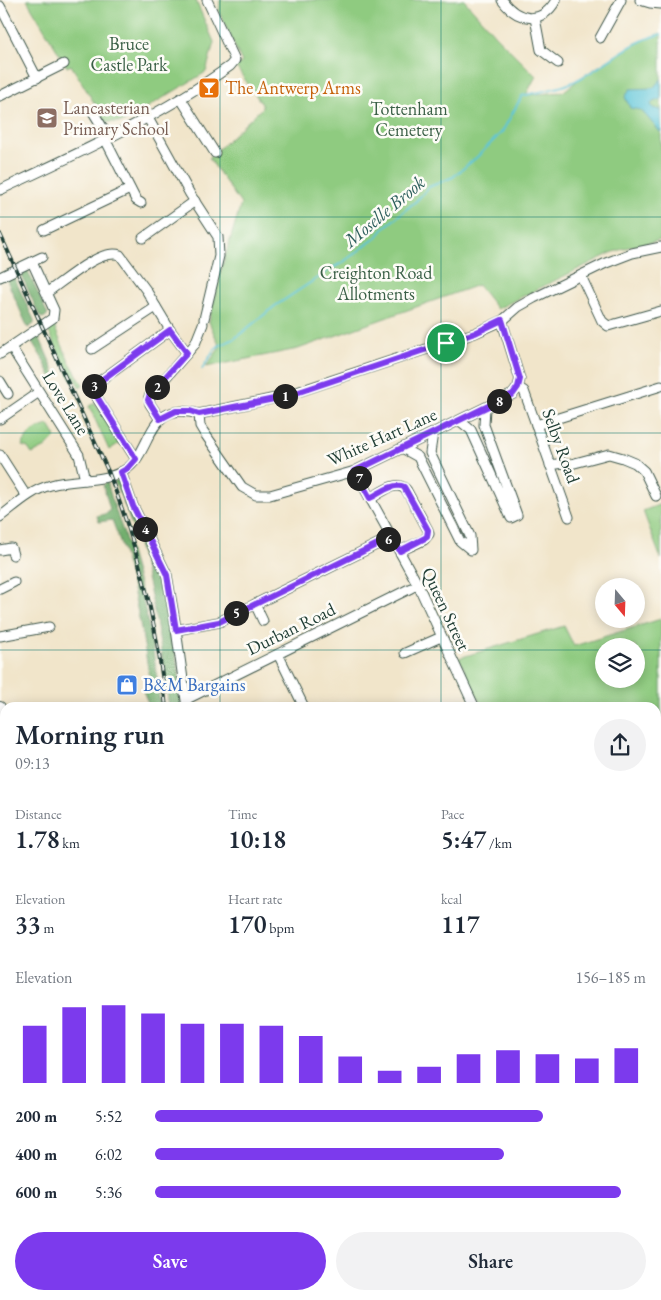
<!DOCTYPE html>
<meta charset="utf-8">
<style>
body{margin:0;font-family:"EB Garamond",serif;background:#f2f2f3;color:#1f2937;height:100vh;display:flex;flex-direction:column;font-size:19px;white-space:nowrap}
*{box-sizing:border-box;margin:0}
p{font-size:16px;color:#747a83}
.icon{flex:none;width:28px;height:28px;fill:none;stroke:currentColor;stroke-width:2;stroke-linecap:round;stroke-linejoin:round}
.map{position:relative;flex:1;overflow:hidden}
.panel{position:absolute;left:0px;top:702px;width:661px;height:598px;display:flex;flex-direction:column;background:#fff;border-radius:15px 15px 0 0;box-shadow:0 2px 12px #0003}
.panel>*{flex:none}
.needle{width:32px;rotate:161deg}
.fabs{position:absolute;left:595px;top:578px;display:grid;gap:10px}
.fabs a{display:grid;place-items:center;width:50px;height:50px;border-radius:50%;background:#fff;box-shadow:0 2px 12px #0003;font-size:25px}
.pin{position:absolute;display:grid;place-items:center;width:42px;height:42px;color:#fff;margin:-21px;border:2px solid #fff;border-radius:50%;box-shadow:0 1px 5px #0007}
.km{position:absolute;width:25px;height:25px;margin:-12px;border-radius:50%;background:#222;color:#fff;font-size:14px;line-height:25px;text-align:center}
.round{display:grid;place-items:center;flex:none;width:52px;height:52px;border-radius:26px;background:#f2f2f3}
.overview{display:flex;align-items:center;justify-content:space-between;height:85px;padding:0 15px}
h1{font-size:28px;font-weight:600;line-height:38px}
.figures{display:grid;grid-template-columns:repeat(3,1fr);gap:8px;height:85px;padding:5px 15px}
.figures div{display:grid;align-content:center}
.figures b{font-size:25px;font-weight:600}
.figures small{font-size:14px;font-weight:400}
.figures p{font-size:14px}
.chart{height:140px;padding:10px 15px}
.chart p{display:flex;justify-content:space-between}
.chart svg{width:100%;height:90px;margin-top:5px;stroke:#7c3aed;stroke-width:6}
.button{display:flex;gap:10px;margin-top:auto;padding:10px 15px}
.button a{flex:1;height:58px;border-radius:30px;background:#7c3aed;color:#fff;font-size:20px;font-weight:600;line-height:58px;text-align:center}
.button a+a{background:#f2f2f3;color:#1f2937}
ul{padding:0 15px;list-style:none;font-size:16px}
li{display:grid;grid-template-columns:80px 60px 1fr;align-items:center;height:38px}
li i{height:12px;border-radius:6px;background:#7c3aed}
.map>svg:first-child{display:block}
.green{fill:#8fcb80;stroke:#57845a;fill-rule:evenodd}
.forest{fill:#73af6e;stroke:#497651}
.water{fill:#5cc5d8;stroke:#3e8186}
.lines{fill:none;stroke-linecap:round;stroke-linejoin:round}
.stream{stroke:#5cc5d8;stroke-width:2}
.minor-casing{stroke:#3e564a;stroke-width:11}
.major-casing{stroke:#3e564a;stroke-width:12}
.highway-casing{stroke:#3e564a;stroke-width:15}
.minor{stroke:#fff;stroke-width:9}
.major{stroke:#fff;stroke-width:10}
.highway{stroke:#fff;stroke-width:12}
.rail-casing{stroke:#1f3d34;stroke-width:4}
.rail{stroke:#fdfcf7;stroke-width:2;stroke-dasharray:5.5;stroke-linecap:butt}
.route-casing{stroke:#fff;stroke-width:10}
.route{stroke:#7c3aed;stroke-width:6}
.grid{fill:none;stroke:#0f766e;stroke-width:1;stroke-opacity:0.55}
.labels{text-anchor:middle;stroke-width:5;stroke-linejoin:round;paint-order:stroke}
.park-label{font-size:18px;fill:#3b6047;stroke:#fdfcf7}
.food-label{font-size:18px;fill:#c56008;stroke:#fdfcf7;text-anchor:start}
.education-label{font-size:18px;fill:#785e54;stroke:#fdfcf7;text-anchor:start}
.street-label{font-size:18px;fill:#1f3d34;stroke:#fdfcf7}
.shop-label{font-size:18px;fill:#366cbe;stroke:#fdfcf7;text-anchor:start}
.water-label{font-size:19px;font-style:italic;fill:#2e5f5d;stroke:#fdfcf7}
</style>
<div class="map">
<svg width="661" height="1300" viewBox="0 0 661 1300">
<rect width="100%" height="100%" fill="#fdfcf7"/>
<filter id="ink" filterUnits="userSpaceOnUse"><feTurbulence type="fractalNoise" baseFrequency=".02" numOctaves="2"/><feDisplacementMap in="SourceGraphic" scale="10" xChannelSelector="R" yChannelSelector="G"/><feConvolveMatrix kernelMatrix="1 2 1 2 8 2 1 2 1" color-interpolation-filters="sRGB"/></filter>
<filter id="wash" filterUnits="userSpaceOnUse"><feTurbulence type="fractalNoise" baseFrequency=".0096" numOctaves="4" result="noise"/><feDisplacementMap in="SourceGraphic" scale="20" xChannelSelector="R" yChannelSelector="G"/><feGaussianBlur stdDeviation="1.12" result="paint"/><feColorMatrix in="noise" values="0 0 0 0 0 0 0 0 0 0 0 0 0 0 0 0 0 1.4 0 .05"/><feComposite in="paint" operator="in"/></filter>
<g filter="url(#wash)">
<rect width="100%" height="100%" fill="#f1e5ca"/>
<g class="green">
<polygon points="27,0 197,0 196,1 214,42 206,72 123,122 106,122 71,65 67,67"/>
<polygon points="220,0 464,0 495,35 536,76 526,95 563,92 583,76 636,43 661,33 661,240 629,247 611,253 497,309 478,285 298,349 206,367 220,347 209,322 218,280 241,204 209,158 262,108 262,104 236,67 242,62 219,12"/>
<polygon points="53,324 69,361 83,385 79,387 75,377 71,379 47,328"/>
<polygon points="95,403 121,442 109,450 89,406"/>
<path d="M49,425L56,437L46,447L32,454L28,448L22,446C28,433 35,428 49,425Z"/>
<polygon points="661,504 661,559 643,511"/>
<path d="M661,619V767L656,769V708L482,707L459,658L564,626L574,646ZM604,646H636V679H604Z"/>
</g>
<g class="forest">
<polygon points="27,269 48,315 43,318 40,317 20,272"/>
<polygon points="13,275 34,320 34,324 28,328 6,278"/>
<polygon points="38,334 56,376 52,378 42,358 31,340 32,338"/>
<path d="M119,480L122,491L159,574L165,590L181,687L183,707H169C159,631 147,551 114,481Z"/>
<path d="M107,482C113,506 123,529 130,552C145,602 156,655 160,707H150L142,689L151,685C141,629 133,573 112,520L99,522L97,516L108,513L110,509L103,485Z"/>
</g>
<polygon class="water" points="661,79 661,99 653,102 651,104 653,108 661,110 661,133 641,110 630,108 625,97 630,89 653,88"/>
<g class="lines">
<path class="stream" d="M202,369L215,349L220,345L234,339L275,306L334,267L342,263L377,237L385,227L416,201L429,187L453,177L477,157L502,132L522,96C540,91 561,89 577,80C606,65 629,42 661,34"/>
</g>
</g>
<g filter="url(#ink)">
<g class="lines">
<g class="minor-casing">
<g id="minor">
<path d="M502,0C518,22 542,25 556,0"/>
<polyline points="640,0 650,3 661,4"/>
<polyline points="0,6 37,78"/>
<polyline points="535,18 541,50 558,63"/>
<polyline points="600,38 621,0"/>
<polyline points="0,96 64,64"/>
<polyline points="181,99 215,153"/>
<polyline points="93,112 109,138"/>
<polyline points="148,118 190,194 218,237 219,256 204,319"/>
<polyline points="105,139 136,200 141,203"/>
<path d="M0,190C79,153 159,117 230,66L235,60L207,0"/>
<polyline points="44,230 130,189"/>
<polyline points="143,238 195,201"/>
<polyline points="581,276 602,321 608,326 661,311"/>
<polyline points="0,277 42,257"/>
<path d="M49,291C65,280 101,248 120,255L146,290L170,330L187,353"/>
<polyline points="11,347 79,455 85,480"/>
<polyline points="92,349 156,307"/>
<polyline points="0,354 53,318 54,310 32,262"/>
<polyline points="0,381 8,394"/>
<polyline points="518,387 524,391 569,517"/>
<polyline points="199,414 285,396 475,333 502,321 518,307 534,298 606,263 632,253 661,247"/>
<polyline points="199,414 200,426 203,431 242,487 256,495 270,495 355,471 513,394 518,387 520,379 502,321"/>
<polyline points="0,419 39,392"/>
<polyline points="160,419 150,404 149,397 195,344 203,324"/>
<polyline points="460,421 471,430 511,518 517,515 484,425 485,408"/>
<polyline points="536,425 661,386"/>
<polyline points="402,448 418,457 460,541 471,550 470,536 430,453 433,433"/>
<polyline points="0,455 23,491 28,495"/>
<polyline points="136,459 95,395 93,388 96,384 170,330"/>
<polyline points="571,464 609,454 623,458 635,463 644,471 656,496"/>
<polyline points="550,465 564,463"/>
<polyline points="355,471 418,585 475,708"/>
<polyline points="121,472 133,506 167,575 175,622 187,708"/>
<path d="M370,499C380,493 398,478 407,491L428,530L429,534L424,540L400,551"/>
<path d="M0,517C16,505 31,490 51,485C74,478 104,483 125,470C154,452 145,398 199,414"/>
<polyline points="0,550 11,548 13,555"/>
<polyline points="0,589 14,582"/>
<polyline points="255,604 263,621"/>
<polyline points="176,630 219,622 392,537"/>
<polyline points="0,636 49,627"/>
<polyline points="405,653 441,637"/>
<polyline points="278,654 304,707"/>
<polyline points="187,699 411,588"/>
<polyline points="0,749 5,749"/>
<polyline points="656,802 661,800"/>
<polyline points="656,852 661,865"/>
<polyline points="656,893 661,891"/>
<polyline points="658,931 661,939"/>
<polyline points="3,985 5,985"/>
<polyline points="656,986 661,982"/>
<polyline points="656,1030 661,1028"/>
<polyline points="0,1033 5,1033"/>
<polyline points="656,1044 661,1042"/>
<polyline points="656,1138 661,1144"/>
<polyline points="0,1165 5,1166"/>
<polyline points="656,1218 661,1218"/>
<polyline points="160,1295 162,1300"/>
<polyline points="342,1295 345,1300"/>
<polyline points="521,1295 523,1300"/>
<polyline points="530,1295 532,1300"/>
<polyline points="577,1295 579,1300"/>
<polyline points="586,1295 588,1300"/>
<polyline points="639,1295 641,1300"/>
<polyline points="649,1295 651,1300"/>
<polyline points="0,1299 12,1295"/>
<polyline points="377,1300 392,1295"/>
<polyline points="484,1300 489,1295"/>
</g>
</g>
<g class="major-casing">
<g id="major">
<polyline points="0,707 5,730"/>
<polyline points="0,836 5,825"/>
</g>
</g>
<g class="highway-casing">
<g id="highway">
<polyline points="656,1157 661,1155"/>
<polyline points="656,1168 661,1167"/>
<polyline points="410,1300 420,1295"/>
<polyline points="429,1300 439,1295"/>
<polyline points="453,1300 460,1295"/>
</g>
</g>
<use href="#minor" class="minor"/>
<use href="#major" class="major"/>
<use href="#highway" class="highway"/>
<g class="rail-casing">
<g id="rail">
<path d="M0,234L108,471C138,547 158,626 166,708"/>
<polyline points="182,1295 182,1300"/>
</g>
</g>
<use href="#rail" class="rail"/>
</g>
</g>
<g class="lines" filter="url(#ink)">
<g class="route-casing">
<path id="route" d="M502,320L520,379L518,387L513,394L355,471L370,498C379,494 393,482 404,487L428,530L427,537L400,551L392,537L219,622L176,630L167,575L133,506L121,472L128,468L136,459L94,392L93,388L96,384L170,330L187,353L150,394L148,400L160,419L176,411H190L199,414L284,397L475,333Z"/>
</g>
<use href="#route" class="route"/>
</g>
<path class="grid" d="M220,0V708M441,0V708M0,217H661M0,433H661M0,650H604M636,650H661M0,867H5M656,867H661M0,1083H5M656,1083H661M220,1295V1300M441,1295V1300"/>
<defs>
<g id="bar-square" transform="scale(1.125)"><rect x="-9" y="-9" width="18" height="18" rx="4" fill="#e8710a" stroke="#fdfcf7"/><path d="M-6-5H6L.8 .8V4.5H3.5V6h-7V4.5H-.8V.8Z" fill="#fff"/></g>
<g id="school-square" transform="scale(1.125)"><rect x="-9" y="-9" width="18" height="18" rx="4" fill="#8d6e63" stroke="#fdfcf7"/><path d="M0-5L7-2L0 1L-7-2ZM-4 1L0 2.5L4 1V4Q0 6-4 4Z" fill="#fff"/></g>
<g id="shop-square" transform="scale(1.125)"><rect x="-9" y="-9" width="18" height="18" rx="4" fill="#3f7fe0" stroke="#fdfcf7"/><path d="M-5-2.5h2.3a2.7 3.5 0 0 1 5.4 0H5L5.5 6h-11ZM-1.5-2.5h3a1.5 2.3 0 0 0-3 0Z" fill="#fff"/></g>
</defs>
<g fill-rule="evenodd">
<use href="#bar-square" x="209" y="88"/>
<use href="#school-square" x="47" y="118"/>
<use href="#shop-square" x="127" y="685"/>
</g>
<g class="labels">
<g class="park-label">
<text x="129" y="50">Bruce<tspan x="129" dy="21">Castle Park</tspan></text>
<text x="409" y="115">Tottenham<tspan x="409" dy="21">Cemetery</tspan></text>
<text x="376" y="279">Creighton Road<tspan x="376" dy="21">Allotments</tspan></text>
</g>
<g class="food-label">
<text x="225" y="94">The Antwerp Arms</text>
</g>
<g class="education-label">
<text x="63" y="114">Lancasterian<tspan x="63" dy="21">Primary School</tspan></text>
</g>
<g class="street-label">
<text transform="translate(66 403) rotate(58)" y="6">Love Lane</text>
<text transform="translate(382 437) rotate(-24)" y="6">White Hart Lane</text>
<text transform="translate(561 446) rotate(70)" y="6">Selby Road</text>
<text transform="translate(446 609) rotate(65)" y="6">Queen Street</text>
<text transform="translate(291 629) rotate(-26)" y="6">Durban Road</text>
</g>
<g class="shop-label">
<text x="143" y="691">B&amp;M Bargains</text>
</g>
<g class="water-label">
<text transform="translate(384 211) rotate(-40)" y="7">Moselle Brook</text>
</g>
</g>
</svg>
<div class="fabs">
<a><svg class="needle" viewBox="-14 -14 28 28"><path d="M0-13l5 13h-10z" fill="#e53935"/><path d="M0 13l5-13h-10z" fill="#747a83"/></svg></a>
<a><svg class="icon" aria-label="layers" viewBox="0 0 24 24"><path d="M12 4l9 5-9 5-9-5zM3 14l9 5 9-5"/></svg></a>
</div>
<div class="pin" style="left:446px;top:343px;background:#1e9e55"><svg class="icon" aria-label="arrive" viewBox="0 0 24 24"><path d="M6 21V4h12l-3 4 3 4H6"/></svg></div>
<b class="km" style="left:285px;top:396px">1</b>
<b class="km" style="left:157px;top:387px">2</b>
<b class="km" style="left:94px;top:386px">3</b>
<b class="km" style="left:145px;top:529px">4</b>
<b class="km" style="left:236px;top:613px">5</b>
<b class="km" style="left:388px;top:539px">6</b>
<b class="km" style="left:359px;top:478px">7</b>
<b class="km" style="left:499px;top:401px">8</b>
<section class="panel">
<div class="overview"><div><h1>Morning run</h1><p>09:13</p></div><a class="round"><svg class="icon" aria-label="share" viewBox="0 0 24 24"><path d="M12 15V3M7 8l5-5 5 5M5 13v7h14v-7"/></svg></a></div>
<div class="figures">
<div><p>Distance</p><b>1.78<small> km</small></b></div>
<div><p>Time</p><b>10:18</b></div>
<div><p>Pace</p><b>5:47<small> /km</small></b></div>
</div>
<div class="figures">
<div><p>Elevation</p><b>33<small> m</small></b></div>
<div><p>Heart rate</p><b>170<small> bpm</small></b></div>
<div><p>kcal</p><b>117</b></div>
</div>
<div class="chart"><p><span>Elevation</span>156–185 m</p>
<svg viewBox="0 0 160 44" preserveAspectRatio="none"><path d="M5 44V16M15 44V7M25 44V6M35 44V10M45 44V15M55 44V15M65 44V16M75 44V21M85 44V31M95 44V38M105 44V36M115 44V30M125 44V28M135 44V30M145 44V32M155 44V27"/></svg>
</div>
<ul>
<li><b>200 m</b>5:52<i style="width:79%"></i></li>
<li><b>400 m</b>6:02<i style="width:71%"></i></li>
<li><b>600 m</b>5:36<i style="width:95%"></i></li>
</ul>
<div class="button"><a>Save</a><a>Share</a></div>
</section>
</div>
